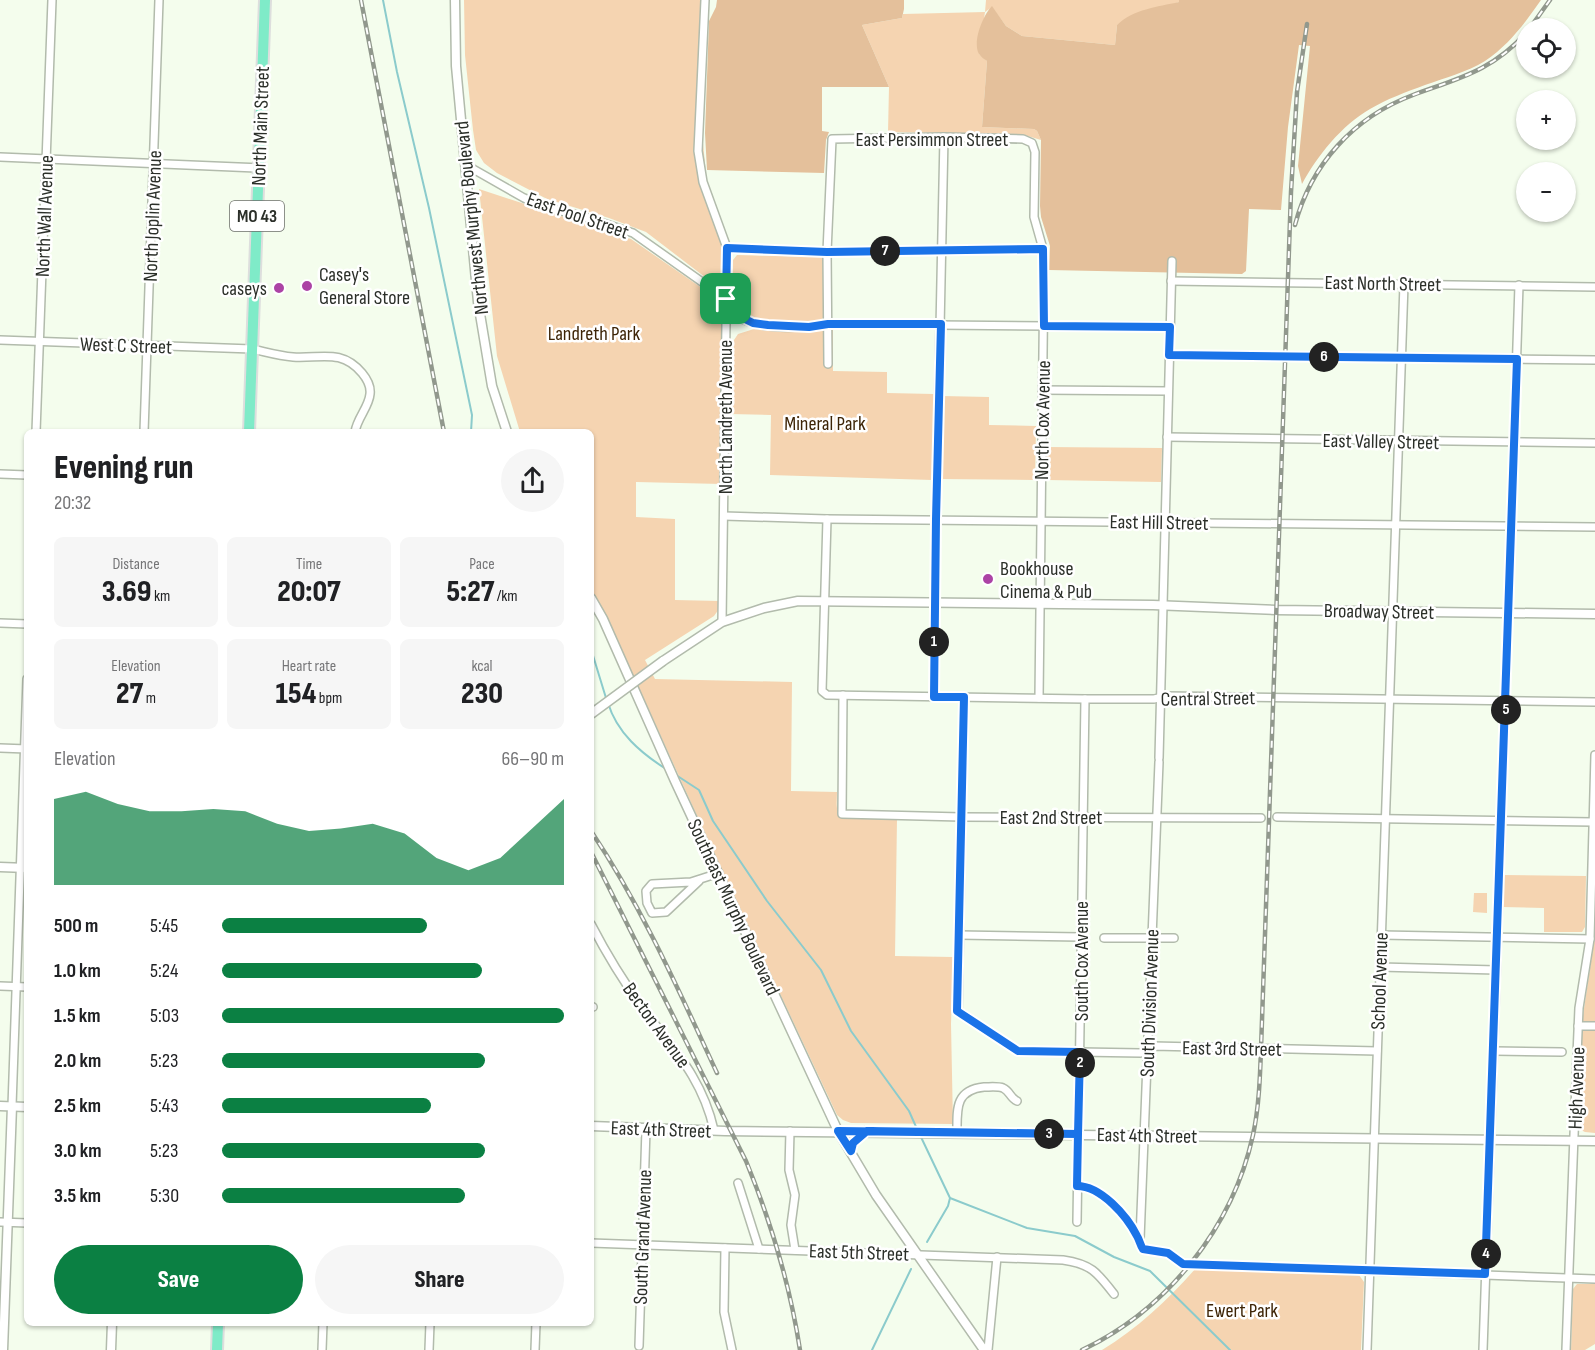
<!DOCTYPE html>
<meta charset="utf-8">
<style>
body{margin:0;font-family:"Sofia Sans Condensed",sans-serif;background:#f6f6f6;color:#202124;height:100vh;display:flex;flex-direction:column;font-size:22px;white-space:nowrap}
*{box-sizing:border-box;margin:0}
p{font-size:20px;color:#757577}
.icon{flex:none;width:33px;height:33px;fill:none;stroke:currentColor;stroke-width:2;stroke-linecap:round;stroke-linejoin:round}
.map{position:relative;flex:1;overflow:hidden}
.sheet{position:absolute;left:24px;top:429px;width:570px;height:897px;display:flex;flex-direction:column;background:#fff;border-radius:9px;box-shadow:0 2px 4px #0004}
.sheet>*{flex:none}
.controls{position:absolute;left:1516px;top:18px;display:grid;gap:12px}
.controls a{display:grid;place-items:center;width:60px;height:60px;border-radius:50%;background:#fff;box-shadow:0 2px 4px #0004;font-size:30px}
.pin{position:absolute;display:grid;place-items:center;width:51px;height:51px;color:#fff;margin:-26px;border-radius:12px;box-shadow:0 3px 9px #0006}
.km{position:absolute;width:30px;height:30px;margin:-15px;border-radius:50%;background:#222;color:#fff;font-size:16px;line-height:30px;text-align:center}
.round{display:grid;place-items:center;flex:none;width:63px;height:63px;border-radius:32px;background:#f6f6f6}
.summary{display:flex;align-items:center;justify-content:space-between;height:102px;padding:0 30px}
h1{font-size:33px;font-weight:800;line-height:45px}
.stats{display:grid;grid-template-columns:repeat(3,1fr);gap:9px;height:102px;padding:6px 30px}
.stats div{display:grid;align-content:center;border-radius:9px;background:#f6f6f6;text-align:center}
.stats b{font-size:30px;font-weight:800}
.stats small{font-size:16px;font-weight:400}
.stats p{font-size:16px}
.chart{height:168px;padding:12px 30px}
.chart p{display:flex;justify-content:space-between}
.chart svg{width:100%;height:108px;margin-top:6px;fill:#0b8043;opacity:.7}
.cta{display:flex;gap:12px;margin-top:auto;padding:12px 30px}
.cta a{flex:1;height:69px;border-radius:36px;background:#0b8043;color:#fff;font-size:24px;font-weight:800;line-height:69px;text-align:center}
.cta a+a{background:#f6f6f6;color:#202124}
ul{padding:0 30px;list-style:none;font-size:20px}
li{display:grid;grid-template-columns:96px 72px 1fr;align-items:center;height:45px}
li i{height:15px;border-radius:8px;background:#0b8043}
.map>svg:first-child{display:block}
.green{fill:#f5d4b1}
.forest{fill:#e4c09b}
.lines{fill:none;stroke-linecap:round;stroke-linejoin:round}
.stream{stroke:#8bcbcc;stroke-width:2}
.minor-casing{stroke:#b2bbac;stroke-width:10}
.tertiary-casing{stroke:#b2bbac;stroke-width:11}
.primary-casing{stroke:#dddedd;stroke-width:14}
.minor{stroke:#fff;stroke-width:7}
.tertiary{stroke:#fff;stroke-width:8}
.primary{stroke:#7febc8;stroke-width:10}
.rail-casing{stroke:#91988d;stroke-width:4.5}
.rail{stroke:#fff;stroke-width:2;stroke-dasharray:7;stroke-linecap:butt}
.tertiary-bridge-casing{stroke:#b2bbac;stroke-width:11;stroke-linecap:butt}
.tertiary-bridge{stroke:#fff;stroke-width:8}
.route-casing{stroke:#fff;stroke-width:12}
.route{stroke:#1a73e8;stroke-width:8}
.poi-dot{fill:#ac43a5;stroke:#fff;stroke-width:2}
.labels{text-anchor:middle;stroke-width:5;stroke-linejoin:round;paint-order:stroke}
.shield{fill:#fff;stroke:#6b6d69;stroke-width:1.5}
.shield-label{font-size:18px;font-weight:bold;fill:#2b2f29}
.street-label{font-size:20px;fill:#2b2f29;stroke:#fff}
.poi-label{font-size:20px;fill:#2b2f29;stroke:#fff;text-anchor:start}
.park-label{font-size:20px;fill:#3d2406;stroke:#fff}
</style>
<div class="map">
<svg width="1595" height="1350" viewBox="0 0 1595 1350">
<rect width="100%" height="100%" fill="#f4fded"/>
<g class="green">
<polygon points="464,0 704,0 701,123 707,184 723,230 726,285 718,287 646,232 609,218 547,199 497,173 484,163 476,150 473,130 465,55"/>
<polygon points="986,0 1179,0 1179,2 1117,25 1115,45 1022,36 1006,26 992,7 985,12 979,54 987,61 982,127 1034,129 1037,131 1041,140 1021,134 888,132 889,87 862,25 902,18 903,14 985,12"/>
<path d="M479,189L631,239L722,302V484L636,482V517L675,519V600L720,601L719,609L714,616L645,660L655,679L792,682L791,791L837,792C837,803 834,815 846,818L897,819L895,956L953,957L951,1024L953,1124L851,1123L843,1120L837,1115L719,864L617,640L591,593V432H520L497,356Z"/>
<path d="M737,255L822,257L824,262L823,318L819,321C796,323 740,328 732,299L733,260Z"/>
<polygon points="833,328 833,371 887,372 887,393 934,394 932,480 770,475 771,415 730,414 732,343 738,334 754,329"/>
<polygon points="942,396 989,397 989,425 1036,426 1035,480 939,479"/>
<polygon points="1047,447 1162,448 1161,482 1047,480"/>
<polygon points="1503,875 1586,876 1585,927 1582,932 1544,932 1544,908 1502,907"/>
<polygon points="1474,893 1487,893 1487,913 1473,912"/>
<polygon points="1595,893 1595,1133 1585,1132 1581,1130 1579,1124 1582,1022 1593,948"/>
<path d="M1196,1268L1359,1275L1364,1282L1361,1350H1102C1138,1328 1168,1300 1196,1268Z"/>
<polygon points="1577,1284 1595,1284 1595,1344 1585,1350 1571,1350 1573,1289"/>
</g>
<g class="forest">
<polygon points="717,0 904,0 904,9 902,18 862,25 889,87 822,87 822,131 829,132 826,140 824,173 707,170 705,133 709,21 716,7"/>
<path d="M1179,0H1541C1525,23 1509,45 1485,61C1467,72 1445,78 1425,85C1406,92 1387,99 1370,109C1342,125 1317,156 1302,184L1298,166L1310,46L1299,45L1288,127L1281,210L1249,209L1246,271L1242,274L1049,270L1050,246L1041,217L1040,206L1041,140L1037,131L1034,129L982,127L987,61C984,59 981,57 979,54C972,42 983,15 992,6L1006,26L1022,36L1115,45L1117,25C1134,9 1157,7 1179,2Z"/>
</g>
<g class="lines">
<g class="stream">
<polyline points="383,0 397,72 429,208 472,415 471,432"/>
<polyline points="591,649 606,698"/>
<path d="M608,703C617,733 641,753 666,769"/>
<polyline points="676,775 699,790 713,821 767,901 821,970 851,1031 909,1111 917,1129"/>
<polyline points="920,1135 950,1198 948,1206 927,1242"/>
<polyline points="950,1198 1027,1228 1075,1236 1114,1257 1150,1271 1230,1350"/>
<polyline points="872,1350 911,1269"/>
</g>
<g class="minor-casing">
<g id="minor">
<polyline points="705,0 698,151 703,182 727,248 722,622"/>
<polyline points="0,157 259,168"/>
<path d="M466,165L524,198L549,208L582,216L633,233L726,299C729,304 732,311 736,315C755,331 805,328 828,324L1170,327"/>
<polyline points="727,248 827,252 1043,249"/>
<polyline points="1171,281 1595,287"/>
<path d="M0,340L252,349C266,352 279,356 293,357C320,359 341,348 362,373C367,379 371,386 370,394C369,407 357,418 355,432"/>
<polyline points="1169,355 1595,360"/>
<polyline points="828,364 827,252 832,139 944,137 1023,139 1032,143 1035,152 1034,217 1043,249 1044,266 1039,698"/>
<polyline points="1042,390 1168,391"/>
<polyline points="36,432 52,0"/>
<polyline points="144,432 159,0"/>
<polyline points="1167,437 1595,443"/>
<polyline points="0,474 27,475"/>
<polyline points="724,516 827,519 1595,527"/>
<polyline points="827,519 822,691 827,695 1085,699 1154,699 1167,696 1595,702"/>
<polyline points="0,623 27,624"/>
<polyline points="843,695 842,814 961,817 1261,818"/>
<polyline points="934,697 936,519 944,137"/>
<polyline points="964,697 958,1011 1018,1051 1141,1053 1153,1046 1377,1051"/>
<polyline points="0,748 27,749"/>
<polyline points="1159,758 1172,261"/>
<polyline points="1277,817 1593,822"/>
<polyline points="699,881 666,912 652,913 647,903 646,891 652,884 691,882 719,873"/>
<path d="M591,924C606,953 623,981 642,1007C673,1049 702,1077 714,1130"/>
<polyline points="959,935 1080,937"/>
<polyline points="1381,935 1590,939"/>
<polyline points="1104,938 1174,938"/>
<polyline points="1380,967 1496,970"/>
<polyline points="0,986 27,987"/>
<polyline points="591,1007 593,1007"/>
<polyline points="1578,1026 1595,1026"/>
<polyline points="1495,1051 1562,1052"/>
<polyline points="12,1106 27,679"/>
<polyline points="790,1131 789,1170 795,1195 791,1225 795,1250"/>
<path d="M957,1133C957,1109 955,1090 984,1087C990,1087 998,1086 1003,1088C1010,1091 1010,1098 1017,1101"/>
<polyline points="738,1183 759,1249"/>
<path d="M1077,1186C1103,1187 1121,1212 1135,1232C1138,1238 1139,1244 1143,1249L1168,1253L1183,1264L1595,1279"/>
<polyline points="0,1222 27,1223"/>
<polyline points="1077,1222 1085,699"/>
<polyline points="1140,1239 1159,762"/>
<path d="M591,1243L1063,1260C1091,1264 1097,1272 1114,1294"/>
<polyline points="725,1248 724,1312 732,1350"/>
<polyline points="639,1346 646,1129"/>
<polyline points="322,1350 323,1323"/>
<polyline points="429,1350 430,1323"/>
<polyline points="535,1350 536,1323"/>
<polyline points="988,1350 997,1257"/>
<polyline points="1367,1350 1404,284"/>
<path d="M1483,1350C1495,995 1509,640 1519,285"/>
<polyline points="1566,1350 1577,1055 1579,1008 1590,939 1595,755"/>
</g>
</g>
<g class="tertiary-casing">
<g id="tertiary">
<polyline points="455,0 456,66 478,302 492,386 507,432"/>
<polyline points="591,598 603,619 675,781 838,1131 876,1195 984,1350"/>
<polyline points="663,661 722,622 764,608 798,601 1153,605 1276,610 1595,614"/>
<polyline points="0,867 27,868"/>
<polyline points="0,1106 27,1107"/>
<polyline points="591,1126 725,1131 1595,1141"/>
<polyline points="851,1151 853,1143 866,1131"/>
<polyline points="3,1350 12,1106"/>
<polyline points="111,1350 112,1323"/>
</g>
</g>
<g class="primary-casing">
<g id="primary">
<polyline points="249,432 265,0"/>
<polyline points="217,1350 218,1323"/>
</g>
</g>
<use href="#minor" class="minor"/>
<use href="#tertiary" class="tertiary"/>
<use href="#primary" class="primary"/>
<g class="rail-casing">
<g id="rail">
<polyline points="361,0 444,432"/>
<polyline points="1530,28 1550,0"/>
<path d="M1295,225C1311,164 1354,117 1413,95C1459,78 1492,71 1527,32"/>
<path d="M591,831C642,907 679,991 717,1073"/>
<path d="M591,852L746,1161C771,1222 790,1285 800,1350"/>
<path d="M1082,1350C1167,1310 1233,1227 1253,1135C1259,1107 1260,1078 1261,1049L1291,192L1297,92L1307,24"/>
</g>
</g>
<use href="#rail" class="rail"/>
<g class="tertiary-bridge-casing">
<polyline id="tertiary-bridge" points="591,714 663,661"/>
</g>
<use href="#tertiary-bridge" class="tertiary-bridge"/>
</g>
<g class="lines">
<g class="route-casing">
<path id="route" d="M726,299L735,314L753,323L768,325L809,327L828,324H941L936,519L934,697H964L957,1011L1018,1051L1080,1052L1078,1134C998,1133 918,1132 838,1131L851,1151L853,1143L867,1131C937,1132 1008,1133 1078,1134L1077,1186C1101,1186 1127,1216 1137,1236C1140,1241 1140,1245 1143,1249L1168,1253L1183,1264L1485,1274L1517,359L1169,355L1170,327L1044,326L1043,249L827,252L727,248L726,299"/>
</g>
<use href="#route" class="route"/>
</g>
<g class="poi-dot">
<circle cx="307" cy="286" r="6"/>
<circle cx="279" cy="288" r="6"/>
<circle cx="988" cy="579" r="6"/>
</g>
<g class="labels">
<rect class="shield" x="230" y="201" width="54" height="30" rx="4.5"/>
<g class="shield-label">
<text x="257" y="222">MO 43</text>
</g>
<g class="street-label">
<text transform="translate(260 126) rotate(-88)" y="7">North Main Street</text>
<text x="932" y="146">East Persimmon Street</text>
<text transform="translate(578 215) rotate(19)" y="7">East Pool Street</text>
<text transform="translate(44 216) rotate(-88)" y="7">North Wall Avenue</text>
<text transform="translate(152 216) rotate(-88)" y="7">North Joplin Avenue</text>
<text transform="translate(471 218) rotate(-96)" y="7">Northwest Murphy Boulevard</text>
<text transform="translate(1383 283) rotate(1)" y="7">East North Street</text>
<text transform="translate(126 345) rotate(2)" y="7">West C Street</text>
<text transform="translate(725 417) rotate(-90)" y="7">North Landreth Avenue</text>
<text transform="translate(1042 420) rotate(-89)" y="7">North Cox Avenue</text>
<text transform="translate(1381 441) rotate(1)" y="7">East Valley Street</text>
<text transform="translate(1159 522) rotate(1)" y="7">East Hill Street</text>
<text transform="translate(1379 611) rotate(1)" y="7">Broadway Street</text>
<text transform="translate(1208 698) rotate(-1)" y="7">Central Street</text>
<text x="1051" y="824">East 2nd Street</text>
<text transform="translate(734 907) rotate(65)" y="7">Southeast Murphy Boulevard</text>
<text transform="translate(1081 961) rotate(-90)" y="7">South Cox Avenue</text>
<text transform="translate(1379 981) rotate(-88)" y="7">School Avenue</text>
<text transform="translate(1149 1003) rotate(-88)" y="7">South Division Avenue</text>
<text transform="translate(657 1025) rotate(54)" y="7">Becton Avenue</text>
<text transform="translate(1232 1048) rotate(1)" y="7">East 3rd Street</text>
<text transform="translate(1576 1088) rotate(-88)" y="7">High Avenue</text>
<text transform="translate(661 1129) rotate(2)" y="7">East 4th Street</text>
<text transform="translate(1147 1135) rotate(1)" y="7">East 4th Street</text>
<text transform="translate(642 1237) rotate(-88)" y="7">South Grand Avenue</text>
<text transform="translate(859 1252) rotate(2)" y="7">East 5th Street</text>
</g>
<g class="poi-label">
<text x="319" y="281">Casey's<tspan x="319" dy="23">General Store</tspan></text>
<text x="267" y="295" text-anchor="end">caseys</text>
<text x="1000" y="575">Bookhouse<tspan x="1000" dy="23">Cinema &amp; Pub</tspan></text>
</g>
<g class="park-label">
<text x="594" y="340">Landreth Park</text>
<text x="825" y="430">Mineral Park</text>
<text x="1242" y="1317">Ewert Park</text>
</g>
</g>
</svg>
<div class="controls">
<a><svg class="icon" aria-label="locate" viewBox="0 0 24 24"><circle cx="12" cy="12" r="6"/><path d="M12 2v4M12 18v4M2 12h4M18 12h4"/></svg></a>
<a>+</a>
<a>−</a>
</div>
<div class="pin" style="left:726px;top:299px;background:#1e9e55"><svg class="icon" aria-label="arrive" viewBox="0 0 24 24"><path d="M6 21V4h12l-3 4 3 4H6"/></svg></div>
<b class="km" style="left:934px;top:642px">1</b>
<b class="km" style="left:1080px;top:1063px">2</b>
<b class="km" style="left:1049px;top:1134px">3</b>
<b class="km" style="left:1486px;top:1254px">4</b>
<b class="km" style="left:1506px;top:710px">5</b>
<b class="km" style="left:1324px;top:357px">6</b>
<b class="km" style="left:885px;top:251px">7</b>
<section class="sheet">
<div class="summary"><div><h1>Evening run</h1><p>20:32</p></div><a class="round"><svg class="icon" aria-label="share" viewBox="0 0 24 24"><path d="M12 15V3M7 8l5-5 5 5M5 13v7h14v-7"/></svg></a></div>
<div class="stats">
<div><p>Distance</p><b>3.69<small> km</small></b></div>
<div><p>Time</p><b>20:07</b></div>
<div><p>Pace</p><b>5:27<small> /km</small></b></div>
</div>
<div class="stats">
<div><p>Elevation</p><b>27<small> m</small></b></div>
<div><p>Heart rate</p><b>154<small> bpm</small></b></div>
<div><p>kcal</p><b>230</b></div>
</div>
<div class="chart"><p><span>Elevation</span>66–90 m</p>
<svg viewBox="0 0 160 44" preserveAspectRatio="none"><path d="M0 44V9L10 6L20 11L30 14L40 14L50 13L60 14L70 19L80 22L90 21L100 19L110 23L120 33L130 38L140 33L150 21L160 9V44z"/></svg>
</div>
<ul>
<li><b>500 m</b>5:45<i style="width:60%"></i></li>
<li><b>1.0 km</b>5:24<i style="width:76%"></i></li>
<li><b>1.5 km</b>5:03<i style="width:100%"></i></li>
<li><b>2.0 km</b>5:23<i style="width:77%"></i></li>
<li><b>2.5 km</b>5:43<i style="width:61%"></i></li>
<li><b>3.0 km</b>5:23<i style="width:77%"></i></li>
<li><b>3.5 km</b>5:30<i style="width:71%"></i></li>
</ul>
<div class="cta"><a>Save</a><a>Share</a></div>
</section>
</div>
